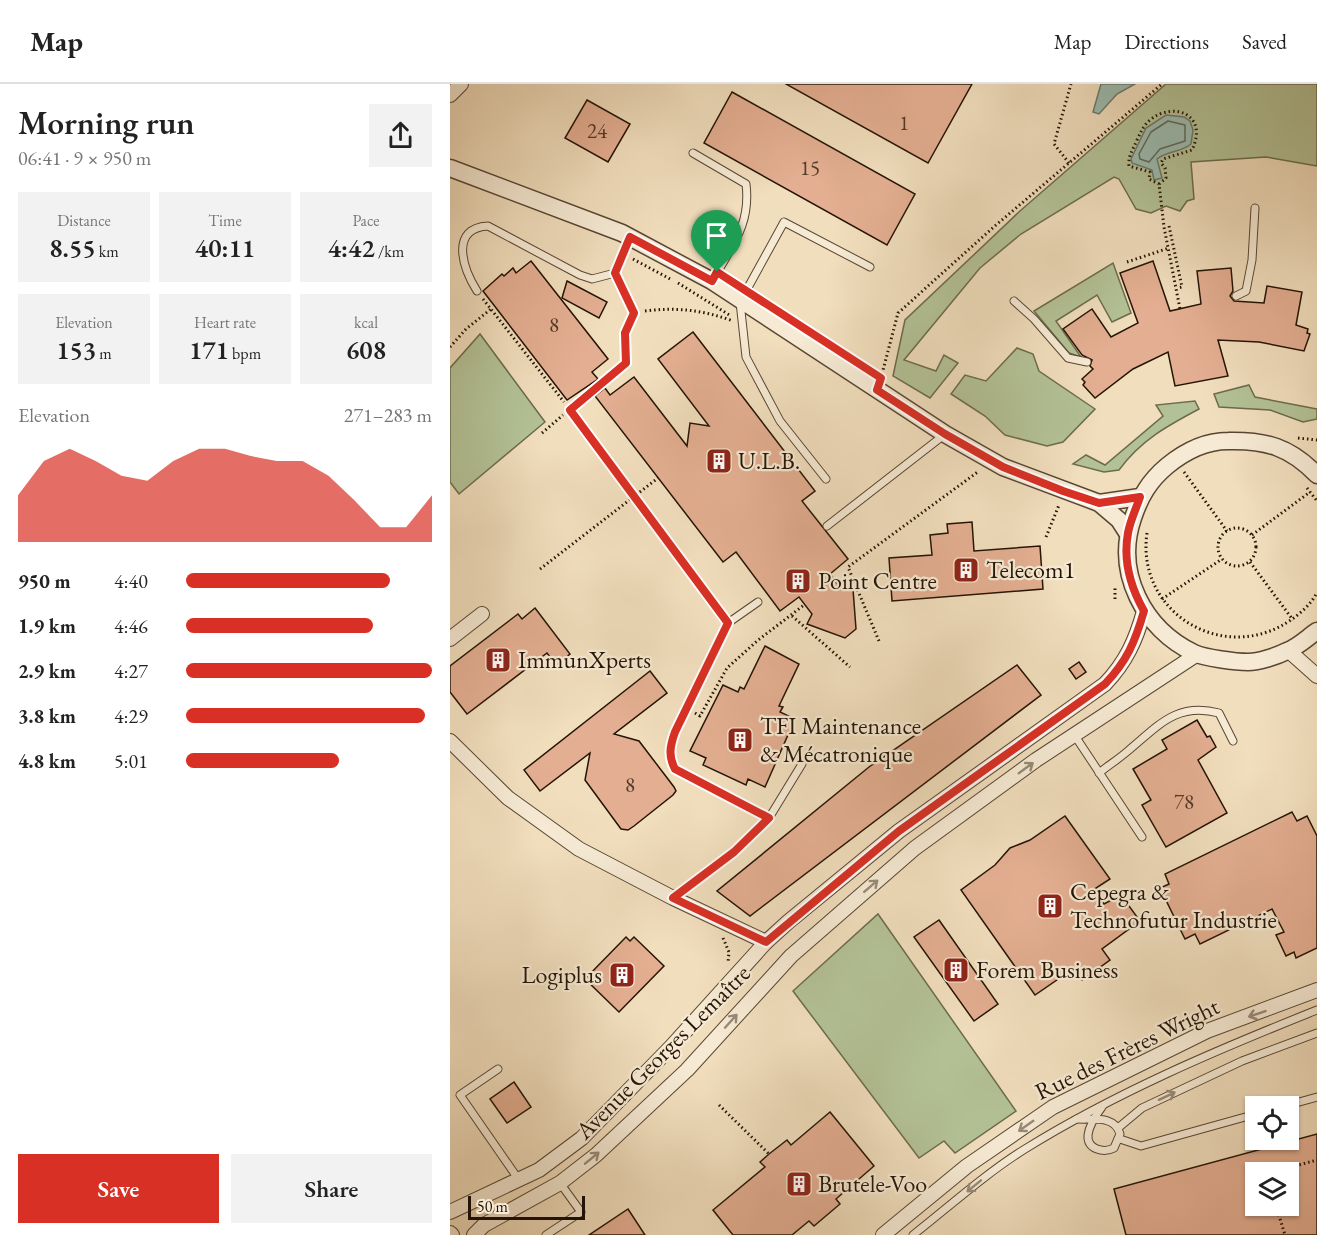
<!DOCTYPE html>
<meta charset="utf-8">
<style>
body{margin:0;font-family:"EB Garamond",serif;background:#f2f2f2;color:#222;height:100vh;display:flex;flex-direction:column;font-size:22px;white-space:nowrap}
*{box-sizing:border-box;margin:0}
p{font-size:20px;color:#767676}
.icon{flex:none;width:33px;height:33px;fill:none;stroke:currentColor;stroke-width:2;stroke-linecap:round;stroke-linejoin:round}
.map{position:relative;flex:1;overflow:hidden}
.sheet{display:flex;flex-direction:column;background:#fff;width:450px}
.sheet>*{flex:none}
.buttons{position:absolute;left:795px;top:1012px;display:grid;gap:12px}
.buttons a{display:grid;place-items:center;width:54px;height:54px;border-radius:0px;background:#fff;box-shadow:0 2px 4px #0004;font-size:30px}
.scale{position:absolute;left:18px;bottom:15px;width:117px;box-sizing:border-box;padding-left:6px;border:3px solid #251405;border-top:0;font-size:16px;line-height:21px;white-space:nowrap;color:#251405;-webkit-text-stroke:4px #f6ead4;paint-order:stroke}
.pin{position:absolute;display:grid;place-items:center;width:51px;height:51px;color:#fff;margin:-62px -26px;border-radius:50% 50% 50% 0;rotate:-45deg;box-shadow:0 0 6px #0007}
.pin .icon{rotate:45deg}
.round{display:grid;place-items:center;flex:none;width:63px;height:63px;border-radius:0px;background:#f2f2f2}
.summary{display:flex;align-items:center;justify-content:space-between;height:102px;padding:0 18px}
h1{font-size:33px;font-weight:600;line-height:45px}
.stats{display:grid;grid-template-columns:repeat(3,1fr);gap:9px;height:102px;padding:6px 18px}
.stats div{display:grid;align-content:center;border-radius:0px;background:#f2f2f2;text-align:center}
.stats b{font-size:26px;font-weight:600}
.stats small{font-size:16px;font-weight:400}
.stats p{font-size:16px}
.chart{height:168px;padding:12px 18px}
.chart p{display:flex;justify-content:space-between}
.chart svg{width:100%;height:108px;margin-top:6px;fill:#d93025;opacity:.7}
.action{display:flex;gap:12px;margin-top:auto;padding:12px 18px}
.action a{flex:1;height:69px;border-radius:0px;background:#d93025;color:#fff;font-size:24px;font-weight:600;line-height:69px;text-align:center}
.action a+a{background:#f2f2f2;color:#222}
ul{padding:0 18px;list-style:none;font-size:20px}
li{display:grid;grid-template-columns:96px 72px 1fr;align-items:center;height:45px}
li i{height:15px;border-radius:8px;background:#d93025}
header{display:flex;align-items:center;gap:36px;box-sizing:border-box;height:84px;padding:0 30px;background:#fff;border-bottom:2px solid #e0e0e0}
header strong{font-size:28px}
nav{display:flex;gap:33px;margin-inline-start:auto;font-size:21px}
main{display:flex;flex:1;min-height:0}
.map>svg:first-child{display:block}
.green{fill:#b3c296;stroke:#6c6b4e;stroke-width:1.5}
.water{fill:#9bbcb0;stroke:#6c796c;stroke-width:1.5}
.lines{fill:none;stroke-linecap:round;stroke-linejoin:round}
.shore{stroke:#60685a;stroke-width:1.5}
.building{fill:#e3ae91;stroke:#251405;stroke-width:1.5;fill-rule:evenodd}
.service-casing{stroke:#584633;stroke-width:9}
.minor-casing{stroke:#584633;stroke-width:16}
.tertiary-casing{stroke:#584633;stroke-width:19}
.path{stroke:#251405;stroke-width:3;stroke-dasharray:1.5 3;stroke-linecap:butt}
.service{stroke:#f6ead4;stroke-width:7}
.minor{stroke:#f6ead4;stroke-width:14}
.tertiary{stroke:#f6ead4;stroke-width:16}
.oneway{stroke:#988a77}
.route-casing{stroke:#fff;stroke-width:12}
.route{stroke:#d93025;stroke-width:8}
.labels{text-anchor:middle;stroke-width:4.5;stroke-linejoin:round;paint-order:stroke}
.number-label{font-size:21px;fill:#543a28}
.poi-label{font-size:24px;fill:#251405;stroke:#f6ead4;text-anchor:start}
.street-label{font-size:24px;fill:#251405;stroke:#f6ead4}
</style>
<header>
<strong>Map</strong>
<nav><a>Map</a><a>Directions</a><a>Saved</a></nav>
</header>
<main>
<section class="sheet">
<div class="summary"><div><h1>Morning run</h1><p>06:41 · 9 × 950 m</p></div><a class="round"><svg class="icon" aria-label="share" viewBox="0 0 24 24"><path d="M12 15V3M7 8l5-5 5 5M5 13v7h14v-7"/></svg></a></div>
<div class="stats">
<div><p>Distance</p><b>8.55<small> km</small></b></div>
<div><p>Time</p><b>40:11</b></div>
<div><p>Pace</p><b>4:42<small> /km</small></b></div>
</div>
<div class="stats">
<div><p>Elevation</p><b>153<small> m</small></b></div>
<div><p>Heart rate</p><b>171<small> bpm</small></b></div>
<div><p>kcal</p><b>608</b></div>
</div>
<div class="chart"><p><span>Elevation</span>271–283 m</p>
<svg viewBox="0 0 160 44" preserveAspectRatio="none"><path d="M0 44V25L10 11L20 6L30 11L40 17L50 19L60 11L70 6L80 6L90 9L100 11L110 11L120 17L130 27L140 38L150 38L160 25V44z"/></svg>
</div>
<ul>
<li><b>950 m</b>4:40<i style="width:83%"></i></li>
<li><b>1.9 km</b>4:46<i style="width:76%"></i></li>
<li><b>2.9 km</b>4:27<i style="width:100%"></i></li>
<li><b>3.8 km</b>4:29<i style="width:97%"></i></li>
<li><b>4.8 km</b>5:01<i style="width:62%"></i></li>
</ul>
<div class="action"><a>Save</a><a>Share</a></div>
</section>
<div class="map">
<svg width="867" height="1151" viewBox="0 0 867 1151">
<rect width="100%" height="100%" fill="#f1debd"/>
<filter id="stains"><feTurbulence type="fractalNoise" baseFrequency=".00333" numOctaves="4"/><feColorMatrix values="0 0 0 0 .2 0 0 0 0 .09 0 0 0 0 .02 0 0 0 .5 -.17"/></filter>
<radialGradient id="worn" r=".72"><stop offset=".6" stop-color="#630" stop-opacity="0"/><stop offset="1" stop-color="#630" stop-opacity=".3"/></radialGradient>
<g class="green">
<polygon points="716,0 867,0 867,82 816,73 741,78 744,115 737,117 730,127 716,122 701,129 686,125 669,95 664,93 571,150 530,184 454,276 486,287 494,271 508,279 480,314 443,292 455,236 570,127"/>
<polygon points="663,179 681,229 662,238 647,211 606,237 631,273 619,269 584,227"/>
<polygon points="30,250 95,338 9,410 0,398 0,284"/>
<polygon points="567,264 583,270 589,287 645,325 613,358 597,362 555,351 535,332 501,310 515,291 536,297"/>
<polygon points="799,301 805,313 867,325 867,335 853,338 820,326 769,323 764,310"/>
<path d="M745,317L749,325C717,342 691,356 669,386L654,388L623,380L636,371L655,381L713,332L706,321Z"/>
<polygon points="428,830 566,1027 505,1069 494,1057 469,1074 343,907"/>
</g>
<g class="water">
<polygon points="651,0 685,0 667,10 649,30 643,28"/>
<path d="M716,31L734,33L740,37L743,46L741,60C732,68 717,67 707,75L712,94L704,96L702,86L682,79L681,75L696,44Z"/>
</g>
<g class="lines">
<polygon class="shore" points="718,37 735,41 735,57 710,65 699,78 690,75 689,70 701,48"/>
</g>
<g class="building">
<polygon points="336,0 522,0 478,79"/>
<polygon points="282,8 465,110 437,161 254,59"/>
<polygon points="137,16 180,40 158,78 115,54"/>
<polygon points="81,177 158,275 142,288 148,295 117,316 33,207 52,190 54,192 63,184 66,189"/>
<polygon points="703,177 720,227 751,220 747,187 781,184 783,207 780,212 784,217 814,219 817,202 852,208 846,241 858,245 857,249 860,250 854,267 809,258 768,256 778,292 725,302 718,268 683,285 645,314 633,301 635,298 632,295 643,285 640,282 642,276 632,271 613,245 642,225 661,253 688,239 670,189"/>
<polygon points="117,197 157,218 149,234 112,214"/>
<polygon points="243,248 365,407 352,417 398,475 380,490 392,506 403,505 406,545 395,554 357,540 362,530 349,513 330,527 286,468 273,478 145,312 155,304 160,311 184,293 237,362 240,339 259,342 208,275"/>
<polygon points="522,438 524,467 590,462 593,505 442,517 439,474 482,471 480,451 498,449 497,440"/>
<polygon points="85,524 120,570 106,581 97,569 17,630 0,608 0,582 68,530 72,535"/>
<polygon points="315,562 349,580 329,622 333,623 330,628 345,635 315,703 298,695 296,701 253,681 256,674 240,667 273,601 288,608 290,603 294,605"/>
<polygon points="629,578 636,588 626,595 619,585"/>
<polygon points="567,581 591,611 300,832 267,807 419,683"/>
<polygon points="200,587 217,609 164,650 189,657 224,703 226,707 223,711 184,742 178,746 171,745 135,696 140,669 90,707 74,686"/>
<polygon points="747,636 757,653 760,652 766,663 748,676 777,729 716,763 692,721 701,716 683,685 717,665 712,656"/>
<polygon points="842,728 847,737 857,732 867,752 867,864 846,874 844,868 836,872 826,851 834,848 822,825 750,860 745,850 735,855 710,804 719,800 715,790"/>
<polygon points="615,732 660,795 646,804 654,820 671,811 690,837 652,865 660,876 632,896 623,885 585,911 511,806 545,781 560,764 580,756"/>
<polygon points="489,836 548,920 524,937 464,853"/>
<polygon points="176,853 180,857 184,853 214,882 169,928 135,895"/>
<polygon points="64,998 81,1023 57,1039 40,1015"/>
<polygon points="380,1028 424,1082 386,1115 390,1120 364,1142 359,1137 342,1151 283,1151 263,1126 315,1083 310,1078 319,1070 337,1056 341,1061"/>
<path d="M867,1050V1151H676L664,1105ZM806,1089H838V1122H806Z"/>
<polygon points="178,1125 195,1151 139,1151"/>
</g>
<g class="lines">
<g class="service-casing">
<g id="service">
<path d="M243,69L296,100C301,141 282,161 263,196"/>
<path d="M27,207C12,183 0,144 38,142L130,191L142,195L165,189L180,153"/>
<polyline points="786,212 796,207 802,176 805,124"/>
<polyline points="564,217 584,235 618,274 637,278"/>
<polyline points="120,326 176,279 175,249 184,229 165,189"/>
<polyline points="376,395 330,337 296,273 290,218 334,138 420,183"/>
<polyline points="377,442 494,351"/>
<path d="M265,522L278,539L225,648C220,662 218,672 225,685L319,734"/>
<polyline points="278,539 308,518"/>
<polyline points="625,652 692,753"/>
<path d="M649,689C659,681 670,674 679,666C709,641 727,618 769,629L783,657"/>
<polyline points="223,814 284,768 319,734 352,680"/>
<polyline points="48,985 10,1011 69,1096"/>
<polyline points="831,1023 867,1013"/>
<path d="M627,1035C643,1036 665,1031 670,1050L664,1064C654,1069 637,1066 638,1051C639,1041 646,1031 652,1023"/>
<polyline points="668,1044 692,1024 792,977 867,949"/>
<polyline points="670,1055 691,1062 806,1030"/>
<polyline points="96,1151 131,1128 110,1099"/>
<path d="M463,1151C500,1122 535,1090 575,1065C667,1008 767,966 867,926"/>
</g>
</g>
<g class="minor-casing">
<g id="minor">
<polyline points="0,11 11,0"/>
<polyline points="0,555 32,530"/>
<polyline points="839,567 867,592"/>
<polyline points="0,657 58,714 129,765 223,814 316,858"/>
<path d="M0,1128L89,1086L132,1054L221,963L316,858L338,838L449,747L655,600C676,578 686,556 694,527"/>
<polyline points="0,1149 2,1151"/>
<polyline points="24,1151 34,1141 110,1099 146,1071 237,986 341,872 465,764 586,676 746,571"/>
<polyline points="433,1151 517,1082 603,1023 757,947 867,906"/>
</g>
</g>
<g class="tertiary-casing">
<g id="tertiary">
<polyline points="0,84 172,149 262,197 495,350 553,383 649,419 669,436 678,450"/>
<path d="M867,391C840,363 816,356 778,357C755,357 734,368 717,382C699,397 690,413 683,434C664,489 694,545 744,569C755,574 786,578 798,578C809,578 827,572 837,567C848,563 858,553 867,547"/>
<polyline points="649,419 690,413"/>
</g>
</g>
<g class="path">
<polyline points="619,79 604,60 621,0"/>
<path d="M709,100L716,94L715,84L711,79L713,75L742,66C759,30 723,17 700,36C693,42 691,48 687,56C683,66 678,71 679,82L700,88L699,95L709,100L714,143L730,225"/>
<polyline points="719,142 732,203 728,204"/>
<polyline points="183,175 222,196"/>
<polyline points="677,178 719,164"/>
<polyline points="228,199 281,232"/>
<polyline points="33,215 114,318"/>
<path d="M195,227C226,223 253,226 283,237"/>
<polyline points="0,263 16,245 41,225"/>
<polyline points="432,290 448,229 546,141 712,0"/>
<polyline points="125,333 259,513"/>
<polyline points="92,349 113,331"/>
<polyline points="848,354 867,356"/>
<polyline points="734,388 777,447"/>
<polyline points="857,404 867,417"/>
<circle cx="787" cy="463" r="19"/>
<path d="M697,449C686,524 765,577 831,542C844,535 861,522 867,508"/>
<polyline points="802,451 860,408"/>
<polyline points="596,453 609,421"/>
<polyline points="800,478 843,536"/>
<polyline points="90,485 208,394"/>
<polyline points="665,515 665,502"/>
<polyline points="712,515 772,475"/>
<polyline points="342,532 400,583"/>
<polyline points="429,557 398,483 529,387"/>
<polyline points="245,629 250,632 277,584 307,557 354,521"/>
<polyline points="273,854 279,868 278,879"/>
<polyline points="269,1021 319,1070"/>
<polyline points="819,1089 867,1076"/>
<polyline points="826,1122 835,1151"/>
</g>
<use href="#service" class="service"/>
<use href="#minor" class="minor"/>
<use href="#tertiary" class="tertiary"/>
</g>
<defs><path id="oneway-shaft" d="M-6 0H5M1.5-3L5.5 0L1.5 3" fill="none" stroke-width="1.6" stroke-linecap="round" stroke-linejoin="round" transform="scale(1.5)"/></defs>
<g class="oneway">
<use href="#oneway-shaft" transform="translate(576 684) rotate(-36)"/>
<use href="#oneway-shaft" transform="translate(421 802) rotate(-41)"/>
<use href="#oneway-shaft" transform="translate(807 930) rotate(161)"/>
<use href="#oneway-shaft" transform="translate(281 937) rotate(-48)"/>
<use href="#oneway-shaft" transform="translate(717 1012) rotate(-25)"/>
<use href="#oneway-shaft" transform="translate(576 1042) rotate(145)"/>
<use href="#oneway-shaft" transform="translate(142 1074) rotate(-39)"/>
<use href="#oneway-shaft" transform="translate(524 1102) rotate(141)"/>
</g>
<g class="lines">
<g class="route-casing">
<path id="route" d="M180,153L262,197L267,188L431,294L427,306L495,350L553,383L613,407L649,419L690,413C686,425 680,437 678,449C673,476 681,504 694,527C685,558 677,577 655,600L449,747L316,858L223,814L284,768L319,734L225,685C218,672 220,662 225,648L278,539L120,326L176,279L175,249L184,229L165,189Z"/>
</g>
<use href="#route" class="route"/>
</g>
<defs>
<g id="building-square" transform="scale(1.35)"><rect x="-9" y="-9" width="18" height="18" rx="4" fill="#8f2418" stroke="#f6ead4"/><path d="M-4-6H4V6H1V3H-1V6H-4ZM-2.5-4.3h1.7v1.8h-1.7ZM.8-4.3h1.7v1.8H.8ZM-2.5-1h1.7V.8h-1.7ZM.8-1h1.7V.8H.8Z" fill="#fff"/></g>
</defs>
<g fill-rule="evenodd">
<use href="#building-square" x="269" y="377"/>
<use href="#building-square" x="516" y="486"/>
<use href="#building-square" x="348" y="497"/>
<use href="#building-square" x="48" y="576"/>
<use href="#building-square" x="290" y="656"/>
<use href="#building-square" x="600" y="822"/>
<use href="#building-square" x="506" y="886"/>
<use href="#building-square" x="172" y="891"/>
<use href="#building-square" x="349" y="1100"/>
</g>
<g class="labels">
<g class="number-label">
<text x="454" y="46">1</text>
<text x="147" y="54">24</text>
<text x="360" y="91">15</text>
<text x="104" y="248">8</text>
<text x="180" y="708">8</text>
<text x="734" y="725">78</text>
</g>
<g class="poi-label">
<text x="288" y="385">U.L.B.</text>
<text x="536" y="494">Telecom1</text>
<text x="368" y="505">Point Centre</text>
<text x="68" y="584">ImmunXperts</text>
<text x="310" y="650">TFI Maintenance<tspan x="310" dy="28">&amp; Mécatronique</tspan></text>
<text x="620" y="816">Cepegra &amp;<tspan x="620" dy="28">Technofutur Industrie</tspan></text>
<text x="526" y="894">Forem Business</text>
<text x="152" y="899" text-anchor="end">Logiplus</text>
<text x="368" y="1108">Brutele-Voo</text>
</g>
<g class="street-label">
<text transform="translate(677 965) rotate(-26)" y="8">Rue des Frères Wright</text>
<text transform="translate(213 968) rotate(-45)" y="8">Avenue Georges Lemaître</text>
</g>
</g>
<rect width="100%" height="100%" filter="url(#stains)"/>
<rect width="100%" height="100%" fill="url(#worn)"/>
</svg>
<div class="buttons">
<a><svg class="icon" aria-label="locate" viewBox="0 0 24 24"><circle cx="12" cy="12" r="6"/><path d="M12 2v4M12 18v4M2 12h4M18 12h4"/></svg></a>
<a><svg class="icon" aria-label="layers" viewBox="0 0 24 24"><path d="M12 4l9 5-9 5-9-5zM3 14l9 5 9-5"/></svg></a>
</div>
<div class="scale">50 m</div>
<div class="pin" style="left:267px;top:188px;background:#1e9e55"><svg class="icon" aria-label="arrive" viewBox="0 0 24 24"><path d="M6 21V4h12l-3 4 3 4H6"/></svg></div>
</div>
</main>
